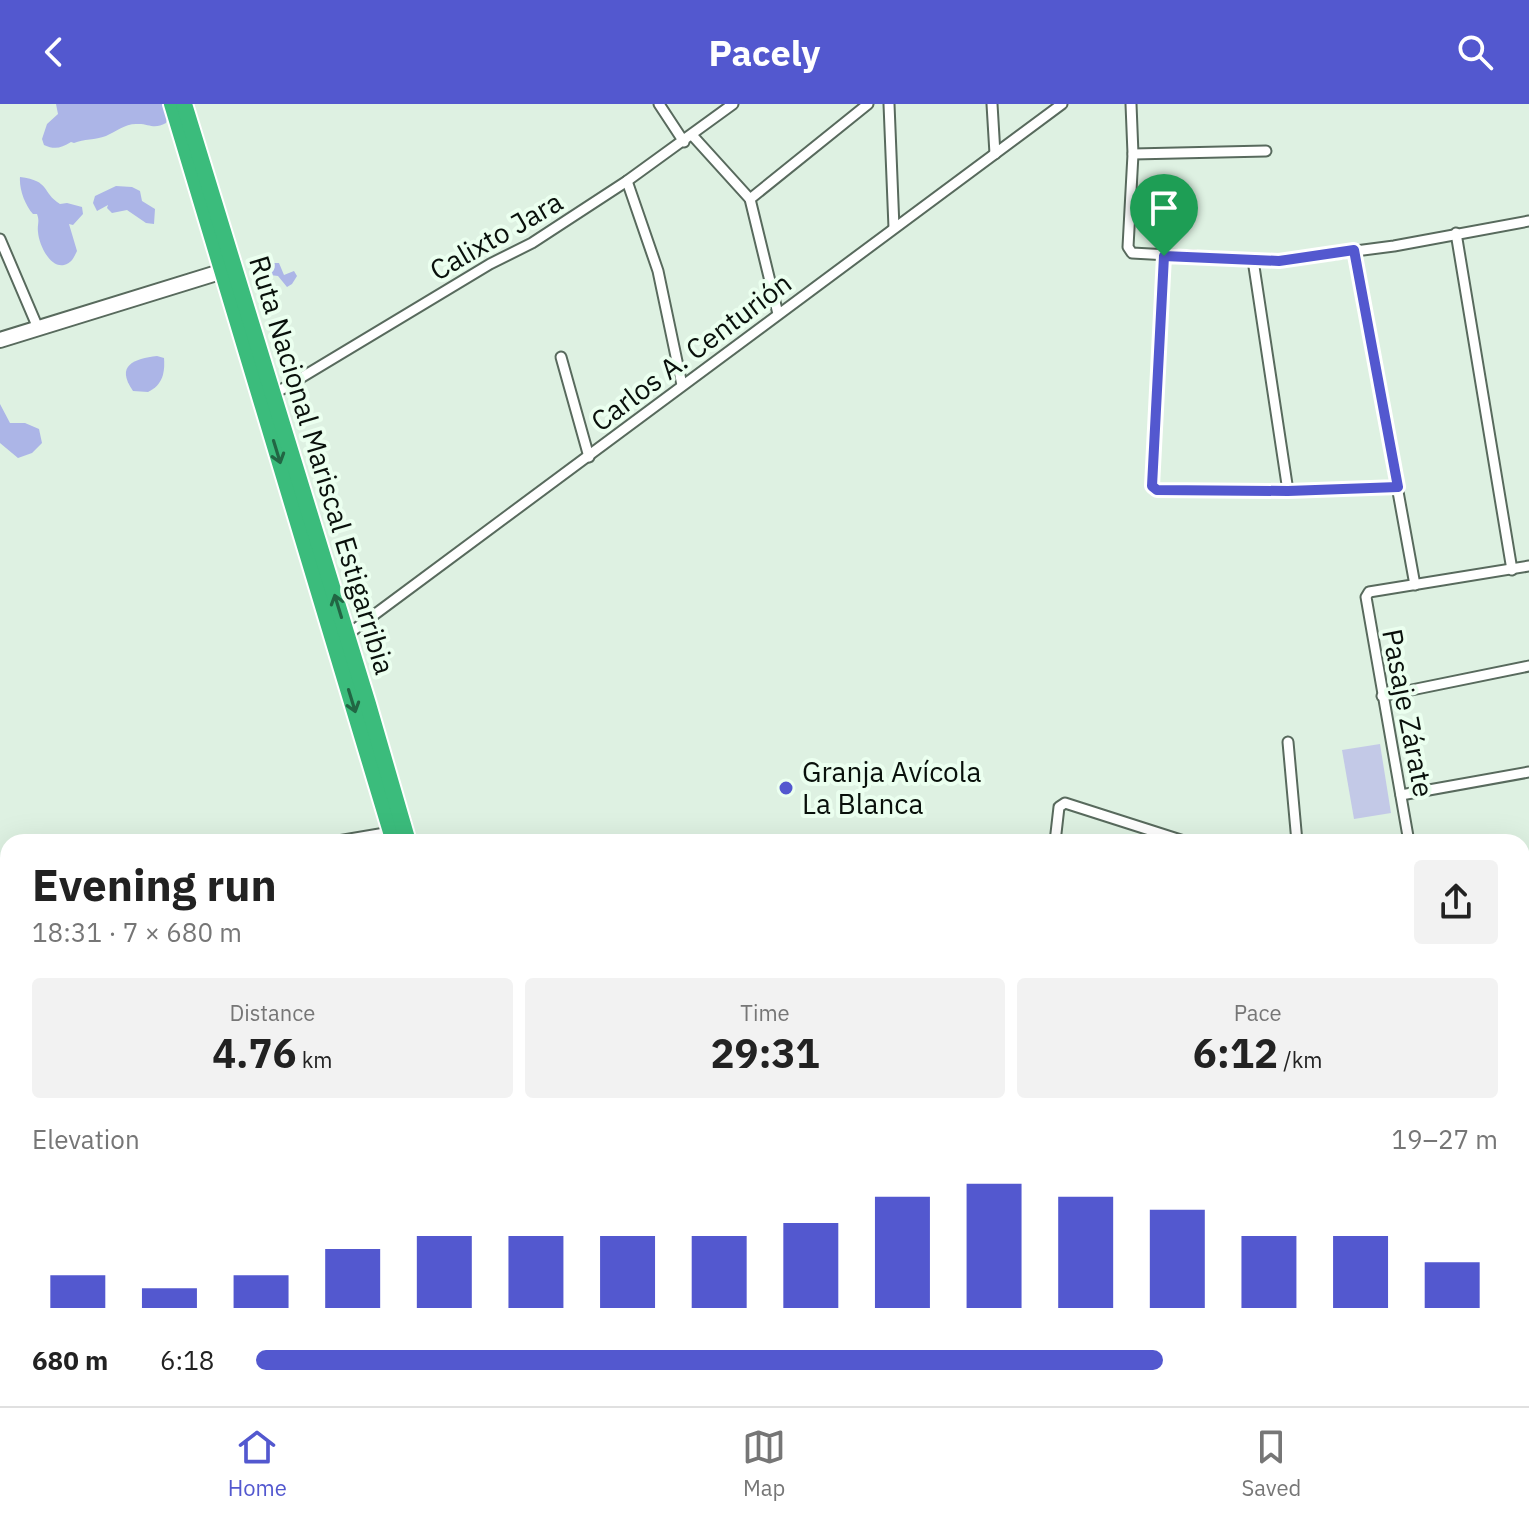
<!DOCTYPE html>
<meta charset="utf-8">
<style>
body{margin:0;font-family:"IBM Plex Sans",sans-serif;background:#f2f2f2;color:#222;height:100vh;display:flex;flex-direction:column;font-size:30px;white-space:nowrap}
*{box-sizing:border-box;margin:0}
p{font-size:26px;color:#767676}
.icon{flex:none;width:44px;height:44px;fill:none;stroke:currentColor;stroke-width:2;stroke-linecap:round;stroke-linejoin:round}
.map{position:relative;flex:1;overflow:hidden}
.details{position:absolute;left:0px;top:730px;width:1530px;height:572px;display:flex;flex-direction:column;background:#fff;border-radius:24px 24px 0 0;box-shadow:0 8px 32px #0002}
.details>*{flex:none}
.pin{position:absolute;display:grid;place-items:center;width:68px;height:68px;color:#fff;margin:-82px -34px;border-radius:50% 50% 50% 0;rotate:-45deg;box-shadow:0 0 8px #0007}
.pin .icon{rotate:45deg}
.round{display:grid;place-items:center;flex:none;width:84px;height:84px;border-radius:8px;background:#f2f2f2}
.head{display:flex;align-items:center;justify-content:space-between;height:136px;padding:0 32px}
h1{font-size:44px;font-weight:700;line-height:60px}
.metrics{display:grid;grid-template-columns:repeat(3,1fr);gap:12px;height:136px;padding:8px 32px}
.metrics div{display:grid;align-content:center;border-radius:8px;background:#f2f2f2;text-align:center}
.metrics b{font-size:40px;font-weight:700}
.metrics small{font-size:22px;font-weight:400}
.metrics p{font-size:22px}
.chart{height:224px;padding:16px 32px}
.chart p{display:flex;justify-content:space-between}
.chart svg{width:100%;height:144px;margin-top:8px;stroke:#5358cf;stroke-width:6}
ul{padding:0 32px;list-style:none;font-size:26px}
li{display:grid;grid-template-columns:128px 96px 1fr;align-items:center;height:60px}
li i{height:20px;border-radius:10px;background:#5358cf}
header{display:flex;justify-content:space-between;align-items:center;height:104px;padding:0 32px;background:#5358cf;color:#fff;font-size:36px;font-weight:700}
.tab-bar{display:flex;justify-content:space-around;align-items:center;height:112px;border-top:2px solid #e0e0e0;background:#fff;font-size:22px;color:#767676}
.tab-bar a{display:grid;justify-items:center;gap:4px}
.tab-bar .active{color:#5358cf}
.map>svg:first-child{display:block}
.green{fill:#c3c9e7}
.forest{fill:#acb5e7}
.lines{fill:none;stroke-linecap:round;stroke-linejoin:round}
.minor-casing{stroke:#586a5d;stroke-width:13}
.tertiary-casing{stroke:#586a5d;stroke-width:16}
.secondary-casing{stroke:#586a5d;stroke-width:18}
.trunk-casing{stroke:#fff;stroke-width:20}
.minor{stroke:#fff;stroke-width:9}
.tertiary{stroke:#fff;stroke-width:12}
.secondary{stroke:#fff;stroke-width:14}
.trunk{stroke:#3bbc7c;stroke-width:16}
.oneway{stroke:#264}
.route-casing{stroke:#fff;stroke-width:16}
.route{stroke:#5358cf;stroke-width:10}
.poi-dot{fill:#5358cf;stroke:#ebffef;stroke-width:3}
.labels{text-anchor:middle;stroke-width:8;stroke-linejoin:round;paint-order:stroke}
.street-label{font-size:28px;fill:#09100b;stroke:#ebffef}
.poi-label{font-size:28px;fill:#09100b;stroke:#ebffef;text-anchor:start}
</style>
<header><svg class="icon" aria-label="back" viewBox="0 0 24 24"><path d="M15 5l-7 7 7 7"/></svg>Pacely<svg class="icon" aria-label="search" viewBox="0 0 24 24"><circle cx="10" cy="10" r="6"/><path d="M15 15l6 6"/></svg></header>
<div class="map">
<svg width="1529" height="1302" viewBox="0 0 1529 1302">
<rect width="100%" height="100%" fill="#def1e2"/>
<g class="green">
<polygon points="1380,640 1391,709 1354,715 1342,646"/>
<polygon points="1529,1073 1529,1235 1522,1237 1522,1074"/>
</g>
<g class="forest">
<path d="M56,0H163L168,12L166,19C153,26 149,19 136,20C125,20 115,28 106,32C95,36 84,35 74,39L71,38C61,44 55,46 44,41L42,35L47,20L58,10Z"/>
<path d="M20,73C51,77 41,88 60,100L67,99L82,103L83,110L73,121L69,120L77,147C74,153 72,159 64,161C50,164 39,141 38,128C37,120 40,118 37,110H33C25,101 19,85 20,73Z"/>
<polygon points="116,82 132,83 140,87 142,97 155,105 154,120 146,119 127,106 112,109 107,104 108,101 97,107 93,99 95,92"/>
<polygon points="274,159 279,159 284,171 294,167 297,172 292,180 287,183 278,172 270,171 268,163"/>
<path d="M157,252L164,254C165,268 163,281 148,288L133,287C115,261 134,255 157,252Z"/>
<polygon points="0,300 10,319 25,319 39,325 42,339 32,349 18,354 0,339"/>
<polygon points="8,1203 8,1254 0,1255 0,1224"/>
</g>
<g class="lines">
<g class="minor-casing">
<g id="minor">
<polyline points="659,0 684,38"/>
<polyline points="889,0 894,124"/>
<polyline points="992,0 995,50"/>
<polyline points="1131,0 1133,50 1128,143 1132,149 1279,157 1394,142 1529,117"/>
<polyline points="692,31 750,95 778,210"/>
<polyline points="1133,50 1266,47"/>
<polyline points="627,77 658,167 682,281"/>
<polyline points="750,95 868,0"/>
<polyline points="1456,129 1512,466"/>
<polyline points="0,135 38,224"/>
<polyline points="1354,146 1415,481"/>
<polyline points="1164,152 1152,382 1157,386 1288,387 1398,383"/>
<polyline points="1253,156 1288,387"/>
<polyline points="561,253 589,353"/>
<polyline points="274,290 490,160 532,139 627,77 733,0"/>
<polyline points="347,531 1062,0"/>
<polyline points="1382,592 1529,562"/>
<polyline points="1288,638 1297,738"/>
<polyline points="1401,691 1529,668"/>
<polyline points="332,738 391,728"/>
<polyline points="1055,738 1059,703 1065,699 1187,738"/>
<polyline points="1409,738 1366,493 1369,488 1529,462"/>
<polyline points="1522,773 1529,771"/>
<polyline points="0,797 8,795"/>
<polyline points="1522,872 1529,871"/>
<polyline points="1522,978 1529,977"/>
<polyline points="0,1050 8,1049"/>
<polyline points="1522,1241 1529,1240"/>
<polyline points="841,1294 842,1302"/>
<polyline points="410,1302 460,1294"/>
<polyline points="1230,1302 1231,1294"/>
<polyline points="1386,1302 1386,1294"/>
</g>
</g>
<g class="tertiary-casing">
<polyline id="tertiary" points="0,893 8,892"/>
</g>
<g class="secondary-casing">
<polyline id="secondary" points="0,236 233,164"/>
</g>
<g class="trunk-casing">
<g id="trunk">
<polyline points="172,0 394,738"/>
<polyline points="184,0 368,600 408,738"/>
<polyline points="562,1294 565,1302"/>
<polyline points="576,1294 579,1302"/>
</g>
</g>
<use href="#minor" class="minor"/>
<use href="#tertiary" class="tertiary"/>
<use href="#secondary" class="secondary"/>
<use href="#trunk" class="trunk"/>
</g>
<defs><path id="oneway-shaft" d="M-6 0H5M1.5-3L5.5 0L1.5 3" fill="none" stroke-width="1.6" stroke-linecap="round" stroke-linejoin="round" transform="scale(2)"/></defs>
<g class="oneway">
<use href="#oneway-shaft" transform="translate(277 348) rotate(73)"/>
<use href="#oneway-shaft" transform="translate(338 502) rotate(-107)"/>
<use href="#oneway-shaft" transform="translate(352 597) rotate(73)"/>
</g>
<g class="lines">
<g class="route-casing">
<polygon id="route" points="1354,146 1398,383 1288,387 1157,386 1152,382 1164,152 1279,157"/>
</g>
<use href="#route" class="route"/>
</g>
<circle class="poi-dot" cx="786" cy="684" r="8"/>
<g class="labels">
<g class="street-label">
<text transform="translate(496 132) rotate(-30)" y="10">Calixto Jara</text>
<text transform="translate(691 248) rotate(-37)" y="10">Carlos A. Centurión</text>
<text transform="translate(322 361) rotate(73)" y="10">Ruta Nacional Mariscal Estigarribia</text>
<text transform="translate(1408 609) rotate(79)" y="10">Pasaje Zárate</text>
</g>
<g class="poi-label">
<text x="802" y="678">Granja Avícola<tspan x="802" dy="32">La Blanca</tspan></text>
</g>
</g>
</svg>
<div class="pin" style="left:1164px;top:152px;background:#1e9e55"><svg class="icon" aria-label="arrive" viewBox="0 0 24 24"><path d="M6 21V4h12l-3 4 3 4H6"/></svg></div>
<section class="details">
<div class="head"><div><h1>Evening run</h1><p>18:31 · 7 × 680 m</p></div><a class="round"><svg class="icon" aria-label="share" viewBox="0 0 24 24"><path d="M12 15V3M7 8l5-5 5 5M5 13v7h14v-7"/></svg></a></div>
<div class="metrics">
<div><p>Distance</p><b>4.76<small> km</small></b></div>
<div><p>Time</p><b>29:31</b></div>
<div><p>Pace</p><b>6:12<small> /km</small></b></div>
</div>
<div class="chart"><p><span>Elevation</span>19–27 m</p>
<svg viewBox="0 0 160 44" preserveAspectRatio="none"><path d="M5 44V34M15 44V38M25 44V34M35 44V26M45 44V22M55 44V22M65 44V22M75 44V22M85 44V18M95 44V10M105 44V6M115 44V10M125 44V14M135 44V22M145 44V22M155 44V30"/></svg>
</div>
<ul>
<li><b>680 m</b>6:18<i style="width:73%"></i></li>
</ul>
</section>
</div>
<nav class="tab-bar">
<a class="active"><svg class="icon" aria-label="home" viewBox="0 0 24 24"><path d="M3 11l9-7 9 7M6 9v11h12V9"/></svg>Home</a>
<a><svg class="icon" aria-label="map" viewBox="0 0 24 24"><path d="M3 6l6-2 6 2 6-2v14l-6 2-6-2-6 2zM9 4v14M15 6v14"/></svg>Map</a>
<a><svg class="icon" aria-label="saved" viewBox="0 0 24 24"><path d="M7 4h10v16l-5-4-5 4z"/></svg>Saved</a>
</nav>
